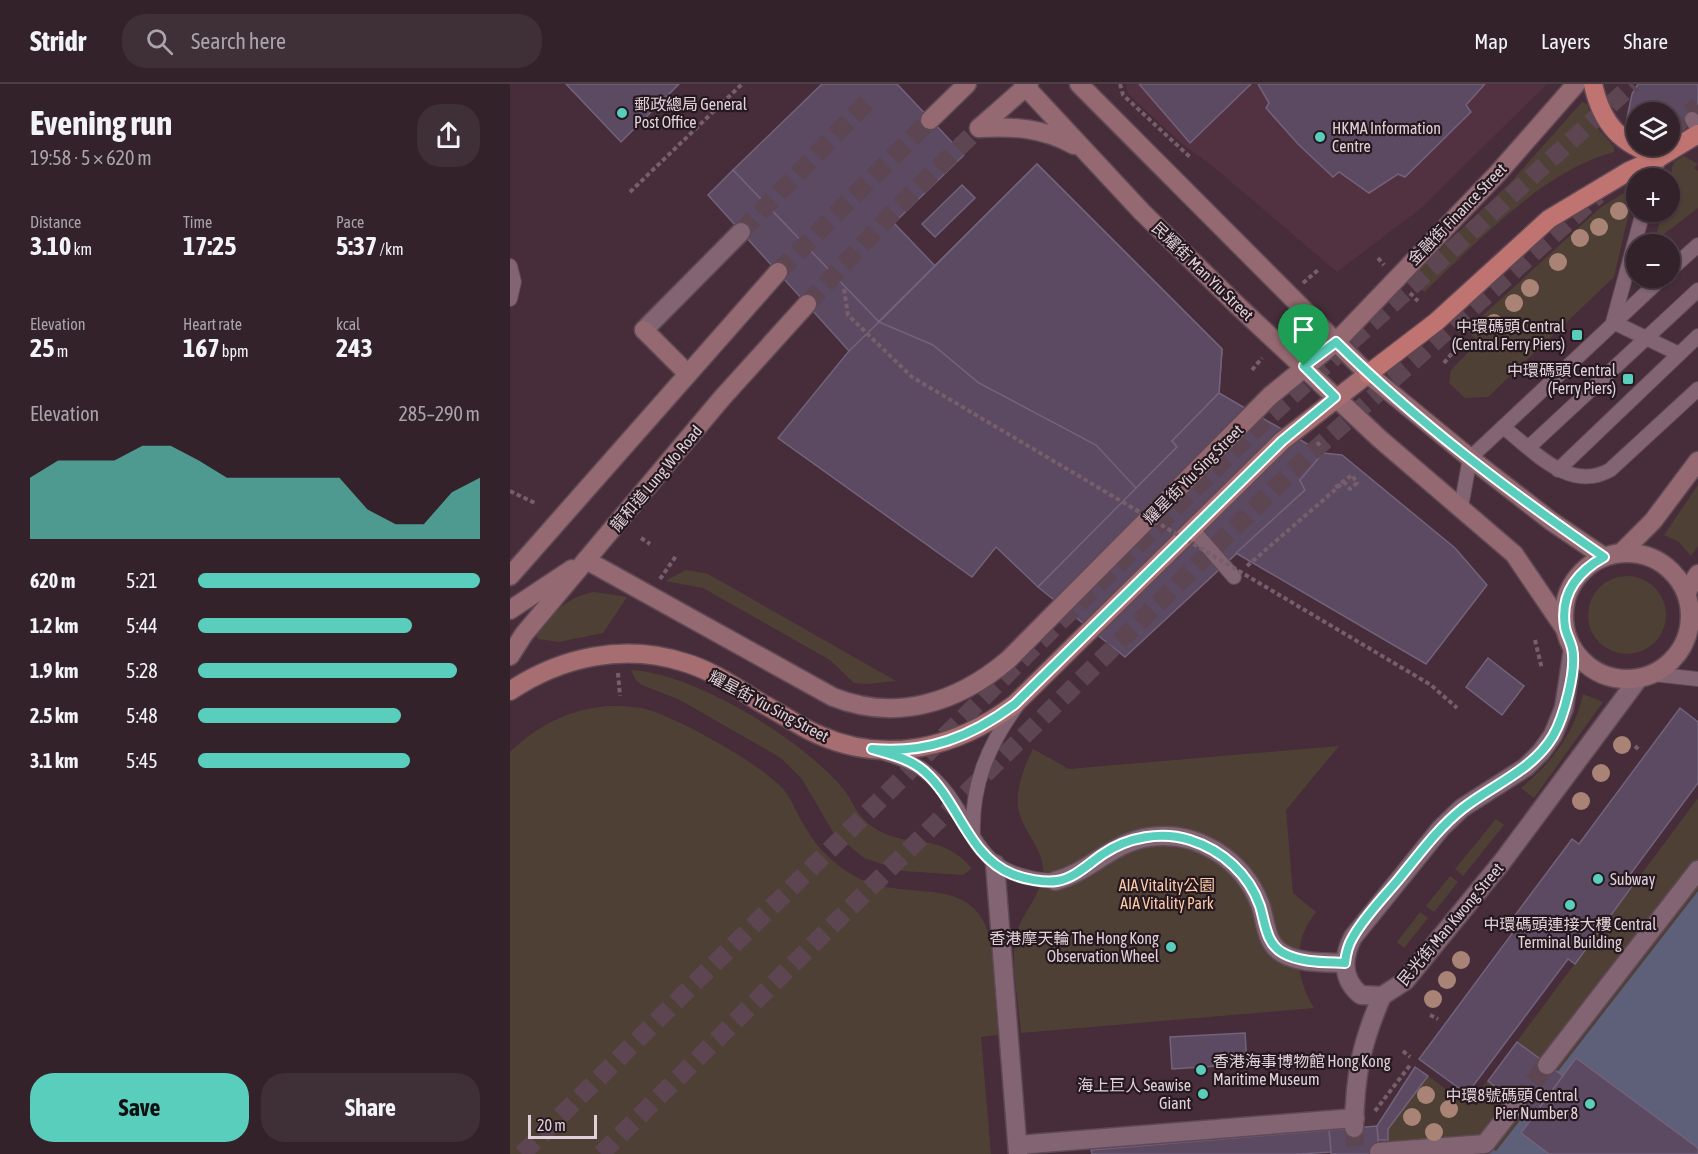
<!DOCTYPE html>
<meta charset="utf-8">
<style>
body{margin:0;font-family:"Asap Condensed","Noto Sans TC",sans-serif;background:#3f2f37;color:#f1f3f6;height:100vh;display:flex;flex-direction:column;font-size:22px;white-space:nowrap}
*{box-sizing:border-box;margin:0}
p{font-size:20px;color:#a9a4a9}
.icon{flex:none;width:33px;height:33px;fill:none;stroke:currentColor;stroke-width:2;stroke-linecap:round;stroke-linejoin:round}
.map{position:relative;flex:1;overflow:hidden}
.side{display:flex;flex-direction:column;background:#34222b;width:510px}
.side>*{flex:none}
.tools{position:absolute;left:1116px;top:18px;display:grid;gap:12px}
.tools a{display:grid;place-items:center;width:54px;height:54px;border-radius:50%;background:#34222b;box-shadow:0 2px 4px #0004,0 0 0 2px #4e3f47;font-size:30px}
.scale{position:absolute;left:18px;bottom:15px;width:69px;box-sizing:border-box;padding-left:6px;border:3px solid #e1d0d8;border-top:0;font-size:16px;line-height:21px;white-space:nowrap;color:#e1d0d8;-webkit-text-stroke:4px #25191f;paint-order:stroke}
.pin{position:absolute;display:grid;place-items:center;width:51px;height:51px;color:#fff;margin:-62px -26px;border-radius:50% 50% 50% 0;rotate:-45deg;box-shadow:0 0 6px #0007}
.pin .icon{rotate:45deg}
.round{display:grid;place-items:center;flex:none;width:63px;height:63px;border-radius:24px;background:#3f2f37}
.summary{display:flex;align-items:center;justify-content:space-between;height:102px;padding:0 30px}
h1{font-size:33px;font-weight:700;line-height:45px}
.figures{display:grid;grid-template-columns:repeat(3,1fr);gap:9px;height:102px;padding:6px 30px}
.figures div{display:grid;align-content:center}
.figures b{font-size:26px;font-weight:700}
.figures small{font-size:16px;font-weight:400}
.figures p{font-size:16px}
.chart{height:168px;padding:12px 30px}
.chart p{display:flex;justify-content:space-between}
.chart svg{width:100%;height:108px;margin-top:6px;fill:#5acebc;opacity:.7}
.action{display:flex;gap:12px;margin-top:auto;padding:12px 30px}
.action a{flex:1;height:69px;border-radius:24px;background:#5acebc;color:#111;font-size:24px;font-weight:700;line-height:69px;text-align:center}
.action a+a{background:#3f2f37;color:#f1f3f6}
ul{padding:0 30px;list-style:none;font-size:20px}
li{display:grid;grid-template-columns:96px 72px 1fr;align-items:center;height:45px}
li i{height:15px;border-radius:8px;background:#5acebc}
header{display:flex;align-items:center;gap:36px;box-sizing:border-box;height:84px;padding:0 30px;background:#34222b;border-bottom:2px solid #4e3f47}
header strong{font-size:28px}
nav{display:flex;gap:33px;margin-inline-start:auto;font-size:21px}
.search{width:420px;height:54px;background:#3f2f37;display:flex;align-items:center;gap:15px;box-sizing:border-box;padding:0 21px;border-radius:24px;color:#a9a4a9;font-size:22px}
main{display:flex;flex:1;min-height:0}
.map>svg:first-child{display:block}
.built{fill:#523141}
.green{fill:#4f4036}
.water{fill:#5e5f79}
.building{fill:#5b4a62;stroke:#73627b;stroke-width:1.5}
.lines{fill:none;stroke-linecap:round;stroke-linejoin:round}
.street-tunnel{stroke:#5d4551;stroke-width:18;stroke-dasharray:18 9;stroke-linecap:butt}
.secondary-tunnel{stroke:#5d4551;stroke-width:18;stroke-dasharray:18 9;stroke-linecap:butt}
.highway-tunnel{stroke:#5d4551;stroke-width:18;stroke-dasharray:18 9;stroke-linecap:butt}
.lane-casing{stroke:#5f4954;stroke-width:16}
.street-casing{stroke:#5f4954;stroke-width:21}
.secondary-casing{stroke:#5f4954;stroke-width:21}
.primary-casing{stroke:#5f4954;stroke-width:21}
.highway-casing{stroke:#5f4954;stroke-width:21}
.path{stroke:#765f6a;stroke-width:4;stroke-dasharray:4.5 3;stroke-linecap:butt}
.lane{stroke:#826472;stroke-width:14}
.street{stroke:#826472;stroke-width:18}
.secondary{stroke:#956972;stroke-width:18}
.primary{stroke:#a76e71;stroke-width:18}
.highway{stroke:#c07471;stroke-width:18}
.path-bridge{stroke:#765f6a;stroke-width:4;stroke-dasharray:4.5 3;stroke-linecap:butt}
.tree{fill:#aa8377}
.route-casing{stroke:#fff;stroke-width:12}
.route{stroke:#5acebc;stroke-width:8}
.poi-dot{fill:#5acebc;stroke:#25191f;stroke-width:2}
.labels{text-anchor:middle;stroke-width:4.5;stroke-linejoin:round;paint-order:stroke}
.poi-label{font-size:16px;fill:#e1d0d8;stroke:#25191f;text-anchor:end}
.street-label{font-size:16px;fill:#e1d0d8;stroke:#25191f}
.park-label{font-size:16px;fill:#fbcaa9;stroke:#25191f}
</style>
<header>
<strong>Stridr</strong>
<div class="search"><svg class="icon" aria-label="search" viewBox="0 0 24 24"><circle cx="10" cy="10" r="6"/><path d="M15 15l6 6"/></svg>Search here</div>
<nav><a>Map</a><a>Layers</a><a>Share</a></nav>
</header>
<main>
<section class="side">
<div class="summary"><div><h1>Evening run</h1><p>19:58 · 5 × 620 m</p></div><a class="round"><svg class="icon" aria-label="share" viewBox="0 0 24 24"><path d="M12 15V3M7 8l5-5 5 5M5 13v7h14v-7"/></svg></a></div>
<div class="figures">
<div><p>Distance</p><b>3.10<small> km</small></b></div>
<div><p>Time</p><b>17:25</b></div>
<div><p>Pace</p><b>5:37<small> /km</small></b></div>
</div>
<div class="figures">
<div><p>Elevation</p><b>25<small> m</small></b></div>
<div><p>Heart rate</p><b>167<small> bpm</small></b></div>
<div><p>kcal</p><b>243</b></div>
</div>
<div class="chart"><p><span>Elevation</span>285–290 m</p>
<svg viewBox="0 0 160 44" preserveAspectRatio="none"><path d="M0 44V19L10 12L20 12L30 12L40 6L50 6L60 12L70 19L80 19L90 19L100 19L110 19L120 32L130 38L140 38L150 25L160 19V44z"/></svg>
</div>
<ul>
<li><b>620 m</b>5:21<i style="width:100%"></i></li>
<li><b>1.2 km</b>5:44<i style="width:76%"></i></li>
<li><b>1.9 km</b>5:28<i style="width:92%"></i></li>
<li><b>2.5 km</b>5:48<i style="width:72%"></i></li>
<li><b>3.1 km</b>5:45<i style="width:75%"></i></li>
</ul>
<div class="action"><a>Save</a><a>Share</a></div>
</section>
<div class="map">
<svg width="1188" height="1070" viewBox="0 0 1188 1070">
<rect width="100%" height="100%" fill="#462d39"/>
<polygon class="built" points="616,0 1037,0 910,125 827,188 701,81 671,59 618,10"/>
<g class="green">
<path d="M1072,18L1077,20L1085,41L1104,63V68C1032,87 967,159 914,208L900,194L1001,98Z"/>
<polygon points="1174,72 1188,80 1184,84 1188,87 1188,124 1145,157 1152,128 1160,128 1162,83 1165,77"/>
<polygon points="1125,102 1104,193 978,313 955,314 939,299 941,286 968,258 957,246 1090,124"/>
<polygon points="1188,401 1188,462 1181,472 1169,458 1154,451"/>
<polygon points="176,486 198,490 386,597 357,600 344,599 320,576 193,504 155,497"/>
<circle cx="1117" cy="531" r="39"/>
<path d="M84,508L117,513L93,549L49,558L28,555L26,550C44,529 56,513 84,508Z"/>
<path d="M121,586C184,589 289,654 330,701C343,715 345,731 363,743C400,768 425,744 462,784L453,791L393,787L354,774L323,748L292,695L271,674L170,616L132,601L126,596Z"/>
<path d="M1073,610L1093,618L1024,714L1011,704C1041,679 1065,649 1073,610Z"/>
<path d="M97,622C113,622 128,622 142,627C173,637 254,682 274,706C282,716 286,727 292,738C304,760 320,777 341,790C393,823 464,783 481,858L488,951L471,953L481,1070H0V668C28,641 58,626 97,622Z"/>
<path d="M829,662L776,726L783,809L806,828C782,857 785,894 804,924L511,949C509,917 499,879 507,848C513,828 531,811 533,790C535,767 516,751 510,731C503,711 514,683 523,665L559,685Z"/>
<polygon points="1188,714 1188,807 986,1067 982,1064 977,1070 878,1070 878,1045 918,992 959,1022"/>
<polygon points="986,735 994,741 953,792 945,785"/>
<polygon points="940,792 948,798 924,828 916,822"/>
<polygon points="910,828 918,834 894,864 887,858"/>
</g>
<polygon class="water" points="1188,807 1188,1070 977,1070 982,1064 986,1067"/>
<g class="building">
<polygon points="56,0 169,0 111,58"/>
<polygon points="312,0 387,0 454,71 384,139 425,182 369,238 223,86"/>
<polygon points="629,0 741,0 680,59"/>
<polygon points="748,0 975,0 956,21 961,28 895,93 888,90 859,109 829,88 823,93 788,60 756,24 759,19"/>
<polygon points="1128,0 1188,0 1188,30 1160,42 1160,28 1126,28 1126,48 1117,34 1122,10"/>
<polygon points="527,80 712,265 709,309 662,357 667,363 528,503 486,463 462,493 268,354 339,267"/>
<polygon points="527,80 712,265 709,309 662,357 667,363 626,404 586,361 469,299 423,261 369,238"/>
<polygon points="223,86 369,238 339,267 198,111"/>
<polygon points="452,101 465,114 425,153 412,140"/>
<polygon points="709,309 813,369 790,396 795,406 615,573 528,503 667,363 662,357"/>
<polygon points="813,369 832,371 945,464 977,501 916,580 726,469 795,406 790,396"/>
<polygon points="978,574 1014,602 992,631 956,603"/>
<polygon points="1170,624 1188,638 1188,699 1116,796 1123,801 1065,880 1058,875 957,1010 909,975 1010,839 1003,834 1062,755 1069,760"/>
<polygon points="735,949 737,980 662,985 660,953"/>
<polygon points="1007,958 1053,992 1024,1031 978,997"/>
<polygon points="1066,974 1188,1064 1188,1070 1039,1070 1011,1049"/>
<polygon points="905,983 918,992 878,1045 878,1056 868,1056 867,1042"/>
<polygon points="867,1042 869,1070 821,1070 819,1046"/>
<polygon points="819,1046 821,1068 790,1070 582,1070 581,1066"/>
</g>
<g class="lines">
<g class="street-tunnel">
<polyline points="231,148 359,16"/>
<polyline points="1007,1019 1037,981"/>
<polyline points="844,1044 846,1070"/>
</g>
<g class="secondary-tunnel">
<polyline points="268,188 420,36"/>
<polyline points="297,220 383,128 469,44"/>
</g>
<g class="highway-tunnel">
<polyline points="1160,47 1188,21"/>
<polyline points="12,1070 736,354 1123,0"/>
<polyline points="91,1070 790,379 1088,111"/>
</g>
<g class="lane-casing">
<g id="lane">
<polyline points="1182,35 1188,45"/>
<polyline points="1142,94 1150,73"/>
<polyline points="1133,128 1103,238 1169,270"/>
<polyline points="0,182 4,198 0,215"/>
<polyline points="1160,186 1188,161"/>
<path d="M993,343C1023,366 1059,409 1100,386L1188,305"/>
<polyline points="1019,363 1188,206"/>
<polyline points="1048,386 1188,252"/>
<polyline points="951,423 960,374 1152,194"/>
<polyline points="683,446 724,493"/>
<polyline points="1142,590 1188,595"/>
<path d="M374,669C387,673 400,677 412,685C471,728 450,793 545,797"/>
<path d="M463,752C461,703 477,663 506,623"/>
</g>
</g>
<g class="street-casing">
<g id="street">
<polyline points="134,246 231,148"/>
<path d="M1063,565L1054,624L1043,651L1031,668L1016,683L952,724L931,744L843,853C832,874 832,896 851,911L872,912L895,897L992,778L1129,594"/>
<polyline points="485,780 508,1070"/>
<path d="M545,797C580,788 602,758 640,753C687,746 733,776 750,820C756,836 755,859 772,869C790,880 815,878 835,879"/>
<polyline points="1037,981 1188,786"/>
<path d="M844,1044C845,991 851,960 872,912"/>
<polyline points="508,1061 845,1034"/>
<polyline points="869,1068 975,1060 1007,1019"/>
</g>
</g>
<g class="secondary-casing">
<g id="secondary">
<polyline points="513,0 632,128 728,222 870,355 1004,470 1055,545"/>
<polyline points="569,0 858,290 960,374 1041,437 1094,473"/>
<polyline points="420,36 457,0"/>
<path d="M469,44C504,42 533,44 564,61"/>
<polyline points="469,44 519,0"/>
<polyline points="134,246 178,290"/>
<polyline points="1111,469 1143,437 1188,377"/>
<circle cx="1117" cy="532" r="63"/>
<path d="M76,476L323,613C386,638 447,619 498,576L760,312L826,258L988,89L1066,0"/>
<polyline points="0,492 268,188"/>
<polyline points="1176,509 1188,490"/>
<polyline points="0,526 62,485"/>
<polyline points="0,572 14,550 212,314 297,220"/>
</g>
</g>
<g class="primary-casing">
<path id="primary" d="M0,607C51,573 114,559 173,578C202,586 228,605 253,620C272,630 290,643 309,651C377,681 447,664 505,620L772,357L858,290"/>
</g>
<g class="highway-casing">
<g id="highway">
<path d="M1083,0C1092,41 1111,60 1150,73"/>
<polyline points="858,290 926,238 1039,135 1119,87 1150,73 1188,50"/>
</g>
</g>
<g class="path">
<polyline points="610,0 613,11 680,73"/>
<polyline points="120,108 232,0"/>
<polyline points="868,174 874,181"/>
<polyline points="793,199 808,186"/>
<polyline points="900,209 908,217"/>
<polyline points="934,279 948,262 944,256"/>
<polyline points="742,286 752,274"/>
<polyline points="807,358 812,364"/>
<polyline points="0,407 25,419"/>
<polyline points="131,454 140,460"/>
<polyline points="737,482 834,398 840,405 847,399 842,391 823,405"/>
<polyline points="150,495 166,472"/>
<polyline points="1025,556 1032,585"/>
<polyline points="108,589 110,612"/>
<polyline points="1125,662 1129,666"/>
<polyline points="920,931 928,935"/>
<polyline points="893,967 900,973"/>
<polyline points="865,1027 901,980"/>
</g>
<use href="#lane" class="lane"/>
<use href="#street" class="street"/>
<use href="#secondary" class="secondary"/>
<use href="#primary" class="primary"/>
<use href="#highway" class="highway"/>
<polyline class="path-bridge" points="334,205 338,231 402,293 921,601 947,624"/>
</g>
<g class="tree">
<circle cx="1109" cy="127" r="9"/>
<circle cx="1089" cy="143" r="9"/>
<circle cx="1070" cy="154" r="9"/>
<circle cx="1048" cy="178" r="9"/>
<circle cx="1020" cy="204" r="9"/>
<circle cx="1004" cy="219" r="9"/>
<circle cx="984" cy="239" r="9"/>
<circle cx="1112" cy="661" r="9"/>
<circle cx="1091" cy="689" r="9"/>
<circle cx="1071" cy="717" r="9"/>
<circle cx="951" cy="876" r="9"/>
<circle cx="937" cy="896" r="9"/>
<circle cx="923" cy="915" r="9"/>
<circle cx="916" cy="1011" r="9"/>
<circle cx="939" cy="1025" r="9"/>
<circle cx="902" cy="1033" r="9"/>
<circle cx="924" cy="1048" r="9"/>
</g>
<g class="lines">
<g class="route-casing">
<path id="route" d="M826,258C907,338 1000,408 1094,473C1067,488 1050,510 1055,543C1056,550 1060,556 1062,564C1067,585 1054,633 1043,652C1022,687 982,701 952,725C927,745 908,772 888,796C873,814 855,832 843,853C838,861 836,869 835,879C815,878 791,879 773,869C756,860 755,838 750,822C739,790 712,766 680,756C651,747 618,753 593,770C578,780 565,794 547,797C534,799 514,795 502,790C459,773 448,717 415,688C401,675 380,670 362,665C417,670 461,653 505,620L772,357L825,313L794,282Z"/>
</g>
<use href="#route" class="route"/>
</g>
<g class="poi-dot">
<circle cx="112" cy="29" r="6"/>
<circle cx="810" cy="53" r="6"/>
<rect x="1061" y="245" width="12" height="12" rx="3"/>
<rect x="1112" y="289" width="12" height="12" rx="3"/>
<circle cx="1088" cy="795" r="6"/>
<circle cx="1060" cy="821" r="6"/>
<circle cx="661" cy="863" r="6"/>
<circle cx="691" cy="986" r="6"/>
<circle cx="693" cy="1010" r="6"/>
<circle cx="1080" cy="1020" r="6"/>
</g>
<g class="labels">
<g class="poi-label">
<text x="124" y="26" text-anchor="start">郵政總局 General<tspan x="124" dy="18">Post Office</tspan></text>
<text x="822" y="50" text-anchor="start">HKMA Information<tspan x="822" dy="18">Centre</tspan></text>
<text x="1055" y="248">中環碼頭 Central<tspan x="1055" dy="18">(Central Ferry Piers)</tspan></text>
<text x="1106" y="292">中環碼頭 Central<tspan x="1106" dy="18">(Ferry Piers)</tspan></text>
<text x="1100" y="801" text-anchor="start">Subway</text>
<text x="1060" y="846" text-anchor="middle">中環碼頭連接大樓 Central<tspan x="1060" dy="18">Terminal Building</tspan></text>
<text x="649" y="860">香港摩天輪 The Hong Kong<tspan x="649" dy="18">Observation Wheel</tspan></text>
<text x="703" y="983" text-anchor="start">香港海事博物館 Hong Kong<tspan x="703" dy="18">Maritime Museum</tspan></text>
<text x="681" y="1007">海上巨人 Seawise<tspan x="681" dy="18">Giant</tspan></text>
<text x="1068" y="1017">中環8號碼頭 Central<tspan x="1068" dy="18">Pier Number 8</tspan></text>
</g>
<g class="street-label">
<text transform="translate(947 130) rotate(-46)" y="6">金融街 Finance Street</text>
<text transform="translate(693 187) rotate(44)" y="6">民耀街 Man Yiu Street</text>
<text transform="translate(683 390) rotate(-45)" y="6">耀星街 Yiu Sing Street</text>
<text transform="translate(146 394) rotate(-50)" y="6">龍和道 Lung Wo Road</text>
<text transform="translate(259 622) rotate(28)" y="6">耀星街 Yiu Sing Street</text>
<text transform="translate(940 840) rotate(-50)" y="6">民光街 Man Kwong Street</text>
</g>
<g class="park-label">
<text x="657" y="807">AIA Vitality公園<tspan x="657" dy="18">AIA Vitality Park</tspan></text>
</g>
</g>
</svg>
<div class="tools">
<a><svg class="icon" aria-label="layers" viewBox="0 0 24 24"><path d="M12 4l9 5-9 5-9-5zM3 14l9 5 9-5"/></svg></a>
<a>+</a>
<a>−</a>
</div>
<div class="scale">20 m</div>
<div class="pin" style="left:794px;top:282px;background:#1e9e55"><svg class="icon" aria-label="arrive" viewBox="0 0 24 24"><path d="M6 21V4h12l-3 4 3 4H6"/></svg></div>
</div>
</main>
